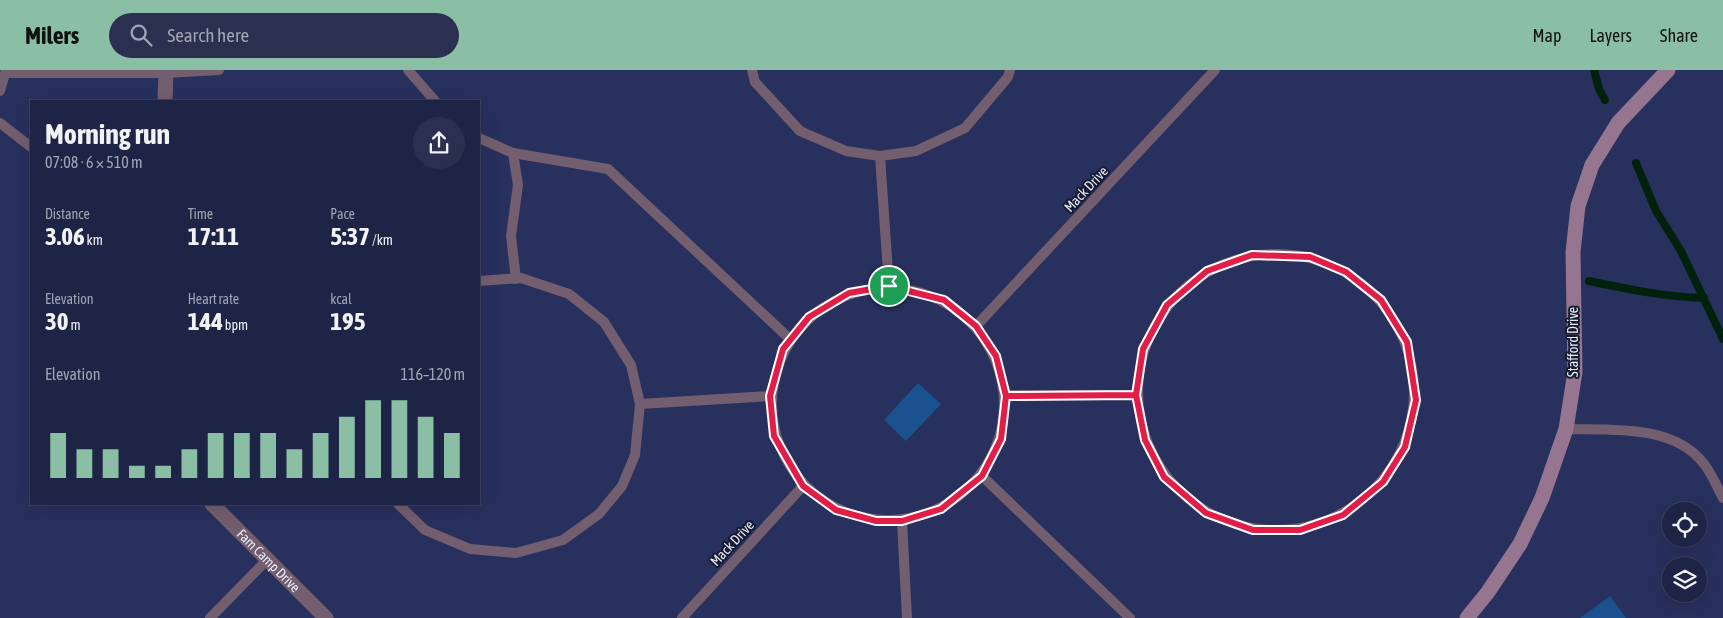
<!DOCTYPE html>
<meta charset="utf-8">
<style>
body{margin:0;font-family:"Asap Condensed",sans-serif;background:#2b3051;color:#f1f3f6;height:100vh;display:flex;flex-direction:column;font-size:19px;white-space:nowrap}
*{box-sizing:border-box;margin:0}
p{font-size:16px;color:#a1a4b3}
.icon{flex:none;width:28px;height:28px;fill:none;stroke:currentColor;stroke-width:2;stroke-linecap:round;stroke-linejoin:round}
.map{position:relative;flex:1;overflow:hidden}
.details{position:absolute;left:30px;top:30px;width:450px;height:405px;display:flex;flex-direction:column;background:#1e2446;border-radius:0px;box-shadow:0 5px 20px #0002,0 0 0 1px #3c415f}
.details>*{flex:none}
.controls{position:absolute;left:1662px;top:432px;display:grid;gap:10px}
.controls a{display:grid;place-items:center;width:45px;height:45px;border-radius:50%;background:#1e2446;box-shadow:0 5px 20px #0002,0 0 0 1px #3c415f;font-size:25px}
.pin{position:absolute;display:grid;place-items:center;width:42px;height:42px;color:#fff;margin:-21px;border:2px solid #fff;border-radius:50%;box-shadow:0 1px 5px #0007}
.round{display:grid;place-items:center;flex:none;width:52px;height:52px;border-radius:26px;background:#2b3051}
.head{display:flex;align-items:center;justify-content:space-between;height:85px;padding:0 15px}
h1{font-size:28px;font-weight:700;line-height:38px}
.stats{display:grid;grid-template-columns:repeat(3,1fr);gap:8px;height:85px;padding:5px 15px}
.stats div{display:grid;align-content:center}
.stats b{font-size:25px;font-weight:700}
.stats small{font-size:14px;font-weight:400}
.stats p{font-size:14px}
.chart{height:140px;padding:10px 15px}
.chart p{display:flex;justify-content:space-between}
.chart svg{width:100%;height:90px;margin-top:5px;stroke:#8abfa5;stroke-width:6}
header{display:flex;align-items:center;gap:30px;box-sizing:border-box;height:70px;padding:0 25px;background:#8abfa5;color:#111}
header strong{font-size:24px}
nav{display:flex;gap:28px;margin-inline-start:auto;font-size:18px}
.search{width:350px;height:45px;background:#2b3051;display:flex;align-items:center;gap:12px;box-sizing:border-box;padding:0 18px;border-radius:28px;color:#a1a4b3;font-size:19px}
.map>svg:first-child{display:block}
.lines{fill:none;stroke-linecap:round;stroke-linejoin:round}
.stream{stroke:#00220d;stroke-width:8}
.building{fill:#19528f}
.lane{stroke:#735e6f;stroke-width:10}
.street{stroke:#735e6f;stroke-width:15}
.secondary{stroke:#95758f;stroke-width:15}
.route-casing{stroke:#fff;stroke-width:10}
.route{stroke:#e11d48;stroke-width:6}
.labels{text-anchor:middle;stroke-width:4;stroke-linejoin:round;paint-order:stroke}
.street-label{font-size:14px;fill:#e6ebfc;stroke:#161b2f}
</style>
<header>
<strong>Milers</strong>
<div class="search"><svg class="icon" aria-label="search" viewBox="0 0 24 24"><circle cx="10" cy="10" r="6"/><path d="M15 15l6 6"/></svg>Search here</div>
<nav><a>Map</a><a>Layers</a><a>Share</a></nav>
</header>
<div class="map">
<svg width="1723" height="548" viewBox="0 0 1723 548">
<rect width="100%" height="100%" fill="#28305d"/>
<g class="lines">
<g class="stream">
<polyline points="1594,0 1599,19 1605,30"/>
<polyline points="1636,93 1656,141 1681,181 1723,269"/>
<path d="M1589,211C1627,219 1665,227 1704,228"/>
</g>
</g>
<g class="building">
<polygon points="918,313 941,334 906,371 884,350"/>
<polygon points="1610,526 1626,548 1580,548"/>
</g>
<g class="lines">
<g class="lane">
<polyline points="408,0 435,31"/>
<polyline points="752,0 755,12 800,61 846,81 880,86 916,81 965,58 1008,7 1010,0"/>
<polyline points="6,3 166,3 219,0"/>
<polyline points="0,21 6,0"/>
<polyline points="0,53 31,77"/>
<polyline points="479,68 513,83 518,115 511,166 516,209"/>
<polyline points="513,83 608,99 791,270"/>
<polyline points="880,86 889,217"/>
<circle cx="1276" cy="322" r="138"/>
<circle cx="888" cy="334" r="116"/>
<polyline points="976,256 1215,0"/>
<polyline points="1006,325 1136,325"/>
<polyline points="640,334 770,326"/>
<path d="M1566,359C1611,360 1674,354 1704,394C1712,404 1717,417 1723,428"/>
<polyline points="982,406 1130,548"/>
<polyline points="398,434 425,460 470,479 516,483 563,470 599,444 622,416 635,385 640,334 631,295 604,252 569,224 521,208 479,211"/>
<polyline points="902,451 907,548"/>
<polyline points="210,548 267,490"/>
<polyline points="682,548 803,416"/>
</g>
<g class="street">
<polyline points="165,31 166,0"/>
<path id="s1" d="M212,434L326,548"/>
</g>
<polyline class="secondary" points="1467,548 1488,522 1520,474 1542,428 1566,359 1575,302 1573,182 1578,136 1592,95 1618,53 1668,0"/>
</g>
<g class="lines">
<g class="route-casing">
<polyline id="route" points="889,216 849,223 809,247 783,279 770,326 774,366 803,416 836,440 876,451 902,451 941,439 982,406 1001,369 1006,326 1136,325 1145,370 1164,407 1206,443 1253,460 1300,460 1343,445 1383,412 1405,377 1416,330 1407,272 1381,230 1346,202 1310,187 1252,185 1207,201 1167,235 1143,279 1136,325 1006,326 996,286 976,256 944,230 889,216"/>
</g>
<use href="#route" class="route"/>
</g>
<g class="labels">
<g class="street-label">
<text transform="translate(1086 119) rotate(-47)" y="5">Mack Drive</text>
<text transform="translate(1573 272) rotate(-90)" y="5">Stafford Drive</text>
<text transform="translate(732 473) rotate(-47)" y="5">Mack Drive</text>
<text dy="5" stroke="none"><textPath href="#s1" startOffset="80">Fam Camp Drive</textPath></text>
</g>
</g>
</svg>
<div class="controls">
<a><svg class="icon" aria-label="locate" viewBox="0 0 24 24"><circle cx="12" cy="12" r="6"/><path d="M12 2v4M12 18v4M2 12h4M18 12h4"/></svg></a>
<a><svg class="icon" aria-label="layers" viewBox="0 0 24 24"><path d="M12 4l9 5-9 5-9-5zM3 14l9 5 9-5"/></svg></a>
</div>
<div class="pin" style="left:889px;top:216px;background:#1e9e55"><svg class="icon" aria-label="arrive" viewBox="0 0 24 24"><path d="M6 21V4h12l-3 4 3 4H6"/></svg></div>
<section class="details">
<div class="head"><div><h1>Morning run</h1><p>07:08 · 6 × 510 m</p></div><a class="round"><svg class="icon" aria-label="share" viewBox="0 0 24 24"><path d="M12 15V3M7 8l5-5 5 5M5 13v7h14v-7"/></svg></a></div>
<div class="stats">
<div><p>Distance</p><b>3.06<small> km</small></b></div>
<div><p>Time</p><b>17:11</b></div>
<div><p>Pace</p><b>5:37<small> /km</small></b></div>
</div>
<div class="stats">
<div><p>Elevation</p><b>30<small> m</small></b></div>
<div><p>Heart rate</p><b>144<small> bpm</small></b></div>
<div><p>kcal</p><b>195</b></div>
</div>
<div class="chart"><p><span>Elevation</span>116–120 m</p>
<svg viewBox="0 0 160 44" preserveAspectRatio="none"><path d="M5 44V22M15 44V30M25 44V30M35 44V38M45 44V38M55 44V30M65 44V22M75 44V22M85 44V22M95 44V30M105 44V22M115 44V14M125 44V6M135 44V6M145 44V14M155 44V22"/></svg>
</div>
</section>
</div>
